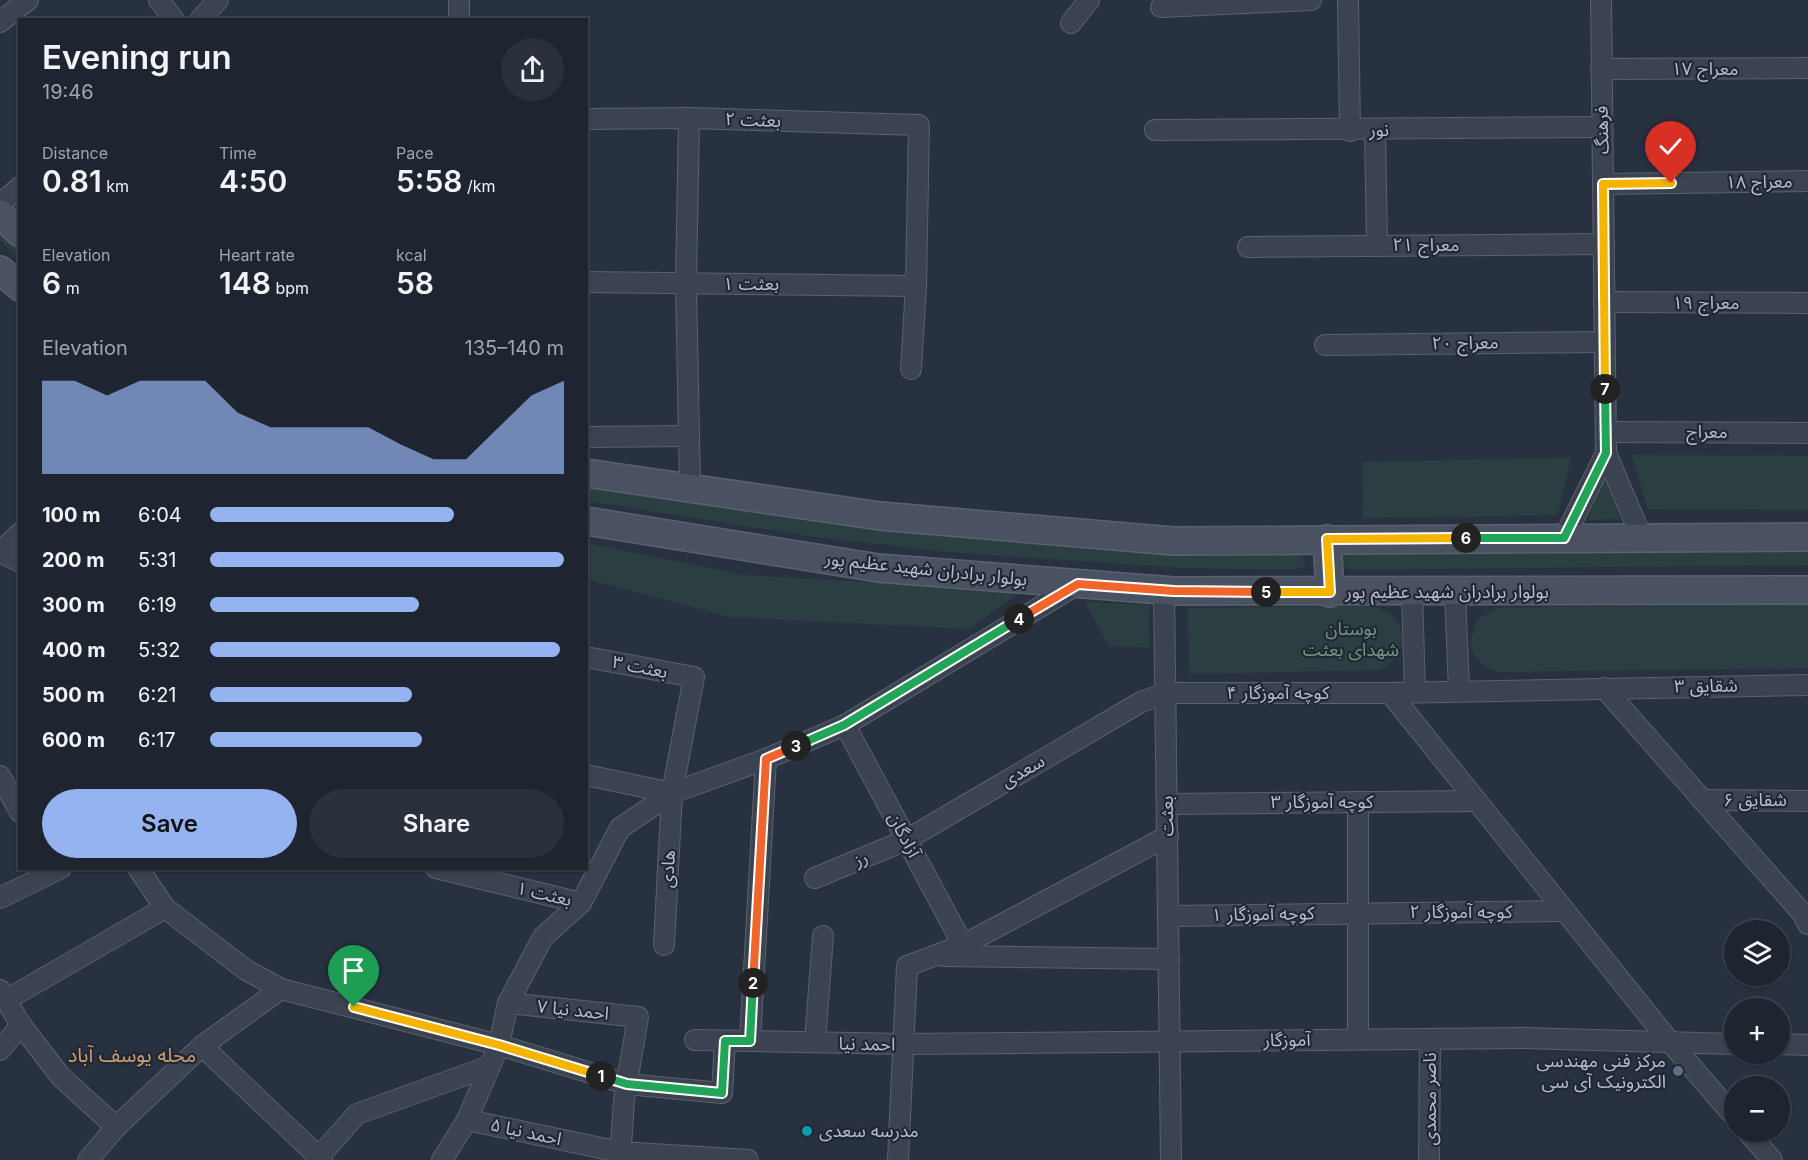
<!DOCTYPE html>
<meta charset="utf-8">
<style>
body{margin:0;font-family:Inter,"Noto Sans Arabic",sans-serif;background:#2b313c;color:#f1f3f6;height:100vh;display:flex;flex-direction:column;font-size:22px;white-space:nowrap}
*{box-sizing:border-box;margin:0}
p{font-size:20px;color:#a1a5ab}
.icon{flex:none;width:33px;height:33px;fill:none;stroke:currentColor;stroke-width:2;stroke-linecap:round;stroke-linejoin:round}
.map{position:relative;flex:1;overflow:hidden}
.panel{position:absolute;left:18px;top:18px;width:570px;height:852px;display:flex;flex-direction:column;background:#1e2530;border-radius:0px;box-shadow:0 2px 4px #0004,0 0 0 2px #3c424c}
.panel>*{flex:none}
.buttons{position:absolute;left:1724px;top:920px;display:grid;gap:12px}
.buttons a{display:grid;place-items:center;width:66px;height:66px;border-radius:50%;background:#1e2530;box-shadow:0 2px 4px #0004,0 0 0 2px #3c424c;font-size:30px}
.pin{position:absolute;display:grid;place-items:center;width:51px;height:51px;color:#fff;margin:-62px -26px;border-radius:50% 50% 50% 0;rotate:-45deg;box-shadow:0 0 6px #0007}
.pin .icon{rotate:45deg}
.km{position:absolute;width:30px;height:30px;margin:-15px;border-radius:50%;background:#222;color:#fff;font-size:16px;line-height:30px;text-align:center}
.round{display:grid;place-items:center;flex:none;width:63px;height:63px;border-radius:32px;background:#2b313c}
.headline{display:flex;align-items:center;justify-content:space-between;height:102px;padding:0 24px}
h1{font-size:33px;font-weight:600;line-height:45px}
.figures{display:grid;grid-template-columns:repeat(3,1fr);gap:9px;height:102px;padding:6px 24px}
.figures div{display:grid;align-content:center}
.figures b{font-size:30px;font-weight:600}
.figures small{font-size:16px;font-weight:400}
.figures p{font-size:16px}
.chart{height:168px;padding:12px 24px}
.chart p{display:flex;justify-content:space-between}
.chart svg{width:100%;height:108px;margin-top:6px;fill:#95b2f1;opacity:.7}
.primary-button{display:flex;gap:12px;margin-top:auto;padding:12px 24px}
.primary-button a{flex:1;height:69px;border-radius:36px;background:#95b2f1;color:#111;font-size:24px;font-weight:600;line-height:69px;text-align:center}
.primary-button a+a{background:#2b313c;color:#f1f3f6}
ul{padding:0 24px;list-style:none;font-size:20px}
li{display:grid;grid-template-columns:96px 72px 1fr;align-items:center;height:45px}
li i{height:15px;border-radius:8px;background:#95b2f1}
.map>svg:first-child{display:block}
.green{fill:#2b3f42}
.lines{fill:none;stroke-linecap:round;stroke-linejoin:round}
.minor-casing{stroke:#5a616d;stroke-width:22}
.secondary-casing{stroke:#5a616d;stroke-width:30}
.minor{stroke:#3c4350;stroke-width:20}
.secondary{stroke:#4a5262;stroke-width:27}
.split-1-casing{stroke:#fff;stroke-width:12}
.split-2-casing{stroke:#fff;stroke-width:12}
.split-3-casing{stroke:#fff;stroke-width:12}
.split-4-casing{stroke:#fff;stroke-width:12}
.split-5-casing{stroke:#fff;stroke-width:12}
.split-6-casing{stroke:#fff;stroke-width:12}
.split-7-casing{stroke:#fff;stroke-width:12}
.split-8-casing{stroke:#fff;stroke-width:12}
.split-1{stroke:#f5b400;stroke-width:8}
.split-2{stroke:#22a559;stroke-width:8}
.split-3{stroke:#f0652b;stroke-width:8}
.split-4{stroke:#22a559;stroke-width:8}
.split-5{stroke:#f0652b;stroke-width:8}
.split-6{stroke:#f5b400;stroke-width:8}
.split-7{stroke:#22a559;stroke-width:8}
.split-8{stroke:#f5b400;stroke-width:8}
.service-dot{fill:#5c6f8a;stroke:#212835;stroke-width:2}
.culture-dot{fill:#0f9aa8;stroke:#212835;stroke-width:2}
.labels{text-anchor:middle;stroke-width:4.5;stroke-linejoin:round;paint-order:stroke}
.street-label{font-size:18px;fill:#b9bfca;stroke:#212835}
.park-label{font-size:18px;fill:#72997d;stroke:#212835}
.poi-label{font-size:18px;fill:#b9bfca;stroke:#212835;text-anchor:end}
.neighbourhood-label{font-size:20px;fill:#ce9d70;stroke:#212835}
</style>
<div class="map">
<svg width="1808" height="1160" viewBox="0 0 1808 1160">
<rect width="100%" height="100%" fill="#283140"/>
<g class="green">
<polygon points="0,220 19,239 19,258 0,240"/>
<polygon points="1632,455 1808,456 1808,510 1648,509"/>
<polygon points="1571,458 1558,515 1363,518 1362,462"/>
<polygon points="1605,469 1620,519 1588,520"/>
<polygon points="586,483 1302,554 1305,566 1293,570 1184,568 947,552 808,536 587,501"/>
<polygon points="586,543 745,575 1021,591 969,629 730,617 587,579"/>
<polygon points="1808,549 1808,565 1350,570 1342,564 1345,554"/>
<polygon points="1084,602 1149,605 1150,648 1109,646"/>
<path d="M1808,602V668L1498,672C1482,667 1474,659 1470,642L1477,620L1496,608Z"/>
<path d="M1369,606C1407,612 1415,652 1380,670L1189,674L1188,608Z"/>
</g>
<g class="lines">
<g class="minor-casing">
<g id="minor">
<polyline points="159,0 174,20"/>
<polyline points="459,0 459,20"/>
<polyline points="1348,0 1350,131"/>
<polyline points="1161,7 1311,0"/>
<polyline points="200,20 218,0"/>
<polyline points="0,22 28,0"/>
<polyline points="1071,23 1089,0"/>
<polyline points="1601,69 1808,68"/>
<polyline points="689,118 686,284 690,489"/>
<polyline points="586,119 689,118 919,125 916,286 911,369"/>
<polyline points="1155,130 1602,127"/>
<polyline points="1375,130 1377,246"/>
<polyline points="1603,184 1808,181"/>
<polyline points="0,204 20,187"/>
<polyline points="1248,247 1604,244"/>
<polyline points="586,282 916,286"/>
<polyline points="1604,302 1808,303"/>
<polyline points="1325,345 1605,342"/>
<polyline points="1606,432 1808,433"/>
<polyline points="586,437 689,436"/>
<polyline points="1606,453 1642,538"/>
<polyline points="1564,538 1606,453 1601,0"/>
<polyline points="0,552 20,533"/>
<polyline points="0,552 20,562"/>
<polyline points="1164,590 1171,1160"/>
<polyline points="1412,592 1415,692"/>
<polyline points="1455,592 1459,690"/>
<polyline points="586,657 694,677 672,793 664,945"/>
<polyline points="1604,688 1803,914 1808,924"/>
<polyline points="1390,693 1670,1042 1734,1116"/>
<polyline points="845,725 963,945"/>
<polyline points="586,775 672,793"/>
<polyline points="0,776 20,812"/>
<polyline points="1702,800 1808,801"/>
<polyline points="1167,804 1477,801"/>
<polyline points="138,868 165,908 246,970 281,989 499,1045 627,1084 722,1093 725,1041"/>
<polyline points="436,868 581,903"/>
<polyline points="815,878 906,840 1141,702 1166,693 1390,693 1808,685"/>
<polyline points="0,898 61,868"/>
<polyline points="1169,916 1564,911"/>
<polyline points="944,956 1169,959"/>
<polyline points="0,990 21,1025 61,1077 116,1127"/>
<polyline points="6,1000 165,908"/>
<polyline points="508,1003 638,1017 624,1100 620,1160"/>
<polyline points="1358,1039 1358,802"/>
<polyline points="695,1040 904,1044 1523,1038 1734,1044"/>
<polyline points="750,1041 766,759"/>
<polyline points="815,1042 823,936"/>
<polyline points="1779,1044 1808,1045"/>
<polyline points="202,1046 322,1160"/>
<polyline points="0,1050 21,1025"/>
<polyline points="467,1120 620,1152 748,1160"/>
<polyline points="1747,1131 1772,1160"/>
<polyline points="88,1160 116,1127 202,1046 281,989"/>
<polyline points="316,1160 357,1114 490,1066"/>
<polyline points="442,1160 467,1120 499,1045 508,1003 543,937 581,903 620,828 672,793 766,759 845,725 1078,584"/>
<polyline points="898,1160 907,966 963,945 1168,836"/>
<polyline points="1429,1160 1430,1039"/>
</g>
</g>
<g class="secondary-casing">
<g id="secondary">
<polyline points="0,214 20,233"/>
<polyline points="0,270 20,287"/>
<polyline points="586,473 880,516 1173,541 1808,537"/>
<polyline points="586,521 878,568 1174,591 1808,590"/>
<polyline points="1327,539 1330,593"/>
</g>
</g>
<use href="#minor" class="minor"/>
<use href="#secondary" class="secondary"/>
</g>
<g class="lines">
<g class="split-1-casing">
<polyline id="split-1" points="354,1007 499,1045 601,1076"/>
</g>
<g class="split-2-casing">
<polyline id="split-2" points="601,1076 627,1084 722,1093 725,1041 750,1041 753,983"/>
</g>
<g class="split-3-casing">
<polyline id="split-3" points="753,983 766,759 796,746"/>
</g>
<g class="split-4-casing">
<polyline id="split-4" points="796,746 844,725 1019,619"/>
</g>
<g class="split-5-casing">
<polyline id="split-5" points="1019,619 1078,584 1174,591 1266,592"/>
</g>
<g class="split-6-casing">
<polyline id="split-6" points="1266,592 1330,592 1327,539 1466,538"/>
</g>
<g class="split-7-casing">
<polyline id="split-7" points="1466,538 1564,538 1606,453 1605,389"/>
</g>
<g class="split-8-casing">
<polyline id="split-8" points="1605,389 1603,184 1671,183"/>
</g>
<use href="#split-1" class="split-1"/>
<use href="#split-2" class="split-2"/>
<use href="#split-3" class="split-3"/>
<use href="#split-4" class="split-4"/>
<use href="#split-5" class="split-5"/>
<use href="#split-6" class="split-6"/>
<use href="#split-7" class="split-7"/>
<use href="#split-8" class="split-8"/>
</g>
<circle class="service-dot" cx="1678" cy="1071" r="6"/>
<circle class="culture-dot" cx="807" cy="1131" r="6"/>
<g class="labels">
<g class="street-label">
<text x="1705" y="75">معراج ۱۷</text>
<text transform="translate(753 120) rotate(2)" y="6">بعثت ۲</text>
<text transform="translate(1379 130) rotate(-1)" y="6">نور</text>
<text transform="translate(1602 130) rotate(-91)" y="6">فرهنگ</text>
<text transform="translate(1759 182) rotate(-1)" y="6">معراج ۱۸</text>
<text x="1426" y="251">معراج ۲۱</text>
<text x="751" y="290">بعثت ۱</text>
<text x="1706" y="309">معراج ۱۹</text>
<text transform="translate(1465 343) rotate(-1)" y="6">معراج ۲۰</text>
<text x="1707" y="438">معراج</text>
<text transform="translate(926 569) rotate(6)" y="6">بولوار برادران شهید عظیم‌ پور</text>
<text x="1447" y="598">بولوار برادران شهید عظیم‌ پور</text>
<text transform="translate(640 667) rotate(11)" y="6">بعثت ۳</text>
<text transform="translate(1706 686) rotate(-1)" y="6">شقایق ۳</text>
<text x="1278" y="699">کوچه آموزگار ۴</text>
<text transform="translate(1023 771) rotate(-30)" y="6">سعدی</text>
<text x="1755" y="806">شقایق ۶</text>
<text x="1322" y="808">کوچه آموزگار ۳</text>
<text transform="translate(1167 816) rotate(-91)" y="6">بعثت</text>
<text transform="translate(904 835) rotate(62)" y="6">آزادگان</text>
<text transform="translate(861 859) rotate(-23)" y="6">رز</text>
<text transform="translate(668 869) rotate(-87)" y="6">هادی</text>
<text transform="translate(544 894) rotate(13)" y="6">بعثت ۱</text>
<text x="1461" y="918">کوچه آموزگار ۲</text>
<text transform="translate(1263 914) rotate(-1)" y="6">کوچه آموزگار ۱</text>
<text transform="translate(573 1010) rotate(6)" y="6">احمد نیا ۷</text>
<text transform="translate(1287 1040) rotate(-1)" y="6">آموزگار</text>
<text transform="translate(867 1044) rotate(1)" y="6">احمد نیا</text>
<text transform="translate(1430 1099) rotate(-90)" y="6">ناصر محمدی</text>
<text transform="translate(526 1132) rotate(12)" y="6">احمد نیا ۵</text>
</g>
<g class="park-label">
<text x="1351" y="635">بوستان<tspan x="1351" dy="21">شهدای بعثت</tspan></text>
</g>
<g class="poi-label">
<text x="1666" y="1067">مرکز فنی مهندسی<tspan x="1666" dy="21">الکترونیک آی سی</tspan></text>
<text x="819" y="1137" text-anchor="start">مدرسه سعدی</text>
</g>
<g class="neighbourhood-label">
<text x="132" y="1062">محله یوسف آباد</text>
</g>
</g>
</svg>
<div class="buttons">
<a><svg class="icon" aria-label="layers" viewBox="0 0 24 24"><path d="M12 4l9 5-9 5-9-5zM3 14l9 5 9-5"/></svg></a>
<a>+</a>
<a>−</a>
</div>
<div class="pin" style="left:354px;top:1007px;background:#1e9e55"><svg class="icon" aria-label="arrive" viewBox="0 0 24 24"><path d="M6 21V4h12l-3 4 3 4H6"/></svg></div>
<div class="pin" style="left:1671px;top:183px;background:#d93025"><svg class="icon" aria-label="check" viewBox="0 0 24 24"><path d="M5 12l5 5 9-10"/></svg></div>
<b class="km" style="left:601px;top:1076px">1</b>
<b class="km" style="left:753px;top:983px">2</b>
<b class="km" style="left:796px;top:746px">3</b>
<b class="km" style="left:1019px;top:619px">4</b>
<b class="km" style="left:1266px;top:592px">5</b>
<b class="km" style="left:1466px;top:538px">6</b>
<b class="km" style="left:1605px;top:389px">7</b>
<section class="panel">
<div class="headline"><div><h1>Evening run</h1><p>19:46</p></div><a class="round"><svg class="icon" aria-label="share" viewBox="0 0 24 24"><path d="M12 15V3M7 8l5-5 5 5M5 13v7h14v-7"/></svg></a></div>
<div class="figures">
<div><p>Distance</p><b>0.81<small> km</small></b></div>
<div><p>Time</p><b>4:50</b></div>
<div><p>Pace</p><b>5:58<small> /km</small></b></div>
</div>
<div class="figures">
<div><p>Elevation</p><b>6<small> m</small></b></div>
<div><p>Heart rate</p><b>148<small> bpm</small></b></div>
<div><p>kcal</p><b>58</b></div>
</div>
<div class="chart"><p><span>Elevation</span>135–140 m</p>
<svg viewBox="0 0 160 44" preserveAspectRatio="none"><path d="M0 44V6L10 6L20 12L30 6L40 6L50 6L60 19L70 25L80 25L90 25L100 25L110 32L120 38L130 38L140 25L150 12L160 6V44z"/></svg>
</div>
<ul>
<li><b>100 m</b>6:04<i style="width:69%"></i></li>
<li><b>200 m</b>5:31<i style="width:100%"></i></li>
<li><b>300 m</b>6:19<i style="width:59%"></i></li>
<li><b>400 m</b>5:32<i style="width:99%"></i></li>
<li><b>500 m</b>6:21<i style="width:57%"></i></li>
<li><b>600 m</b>6:17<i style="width:60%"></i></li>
</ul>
<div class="primary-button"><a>Save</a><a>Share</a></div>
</section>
</div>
